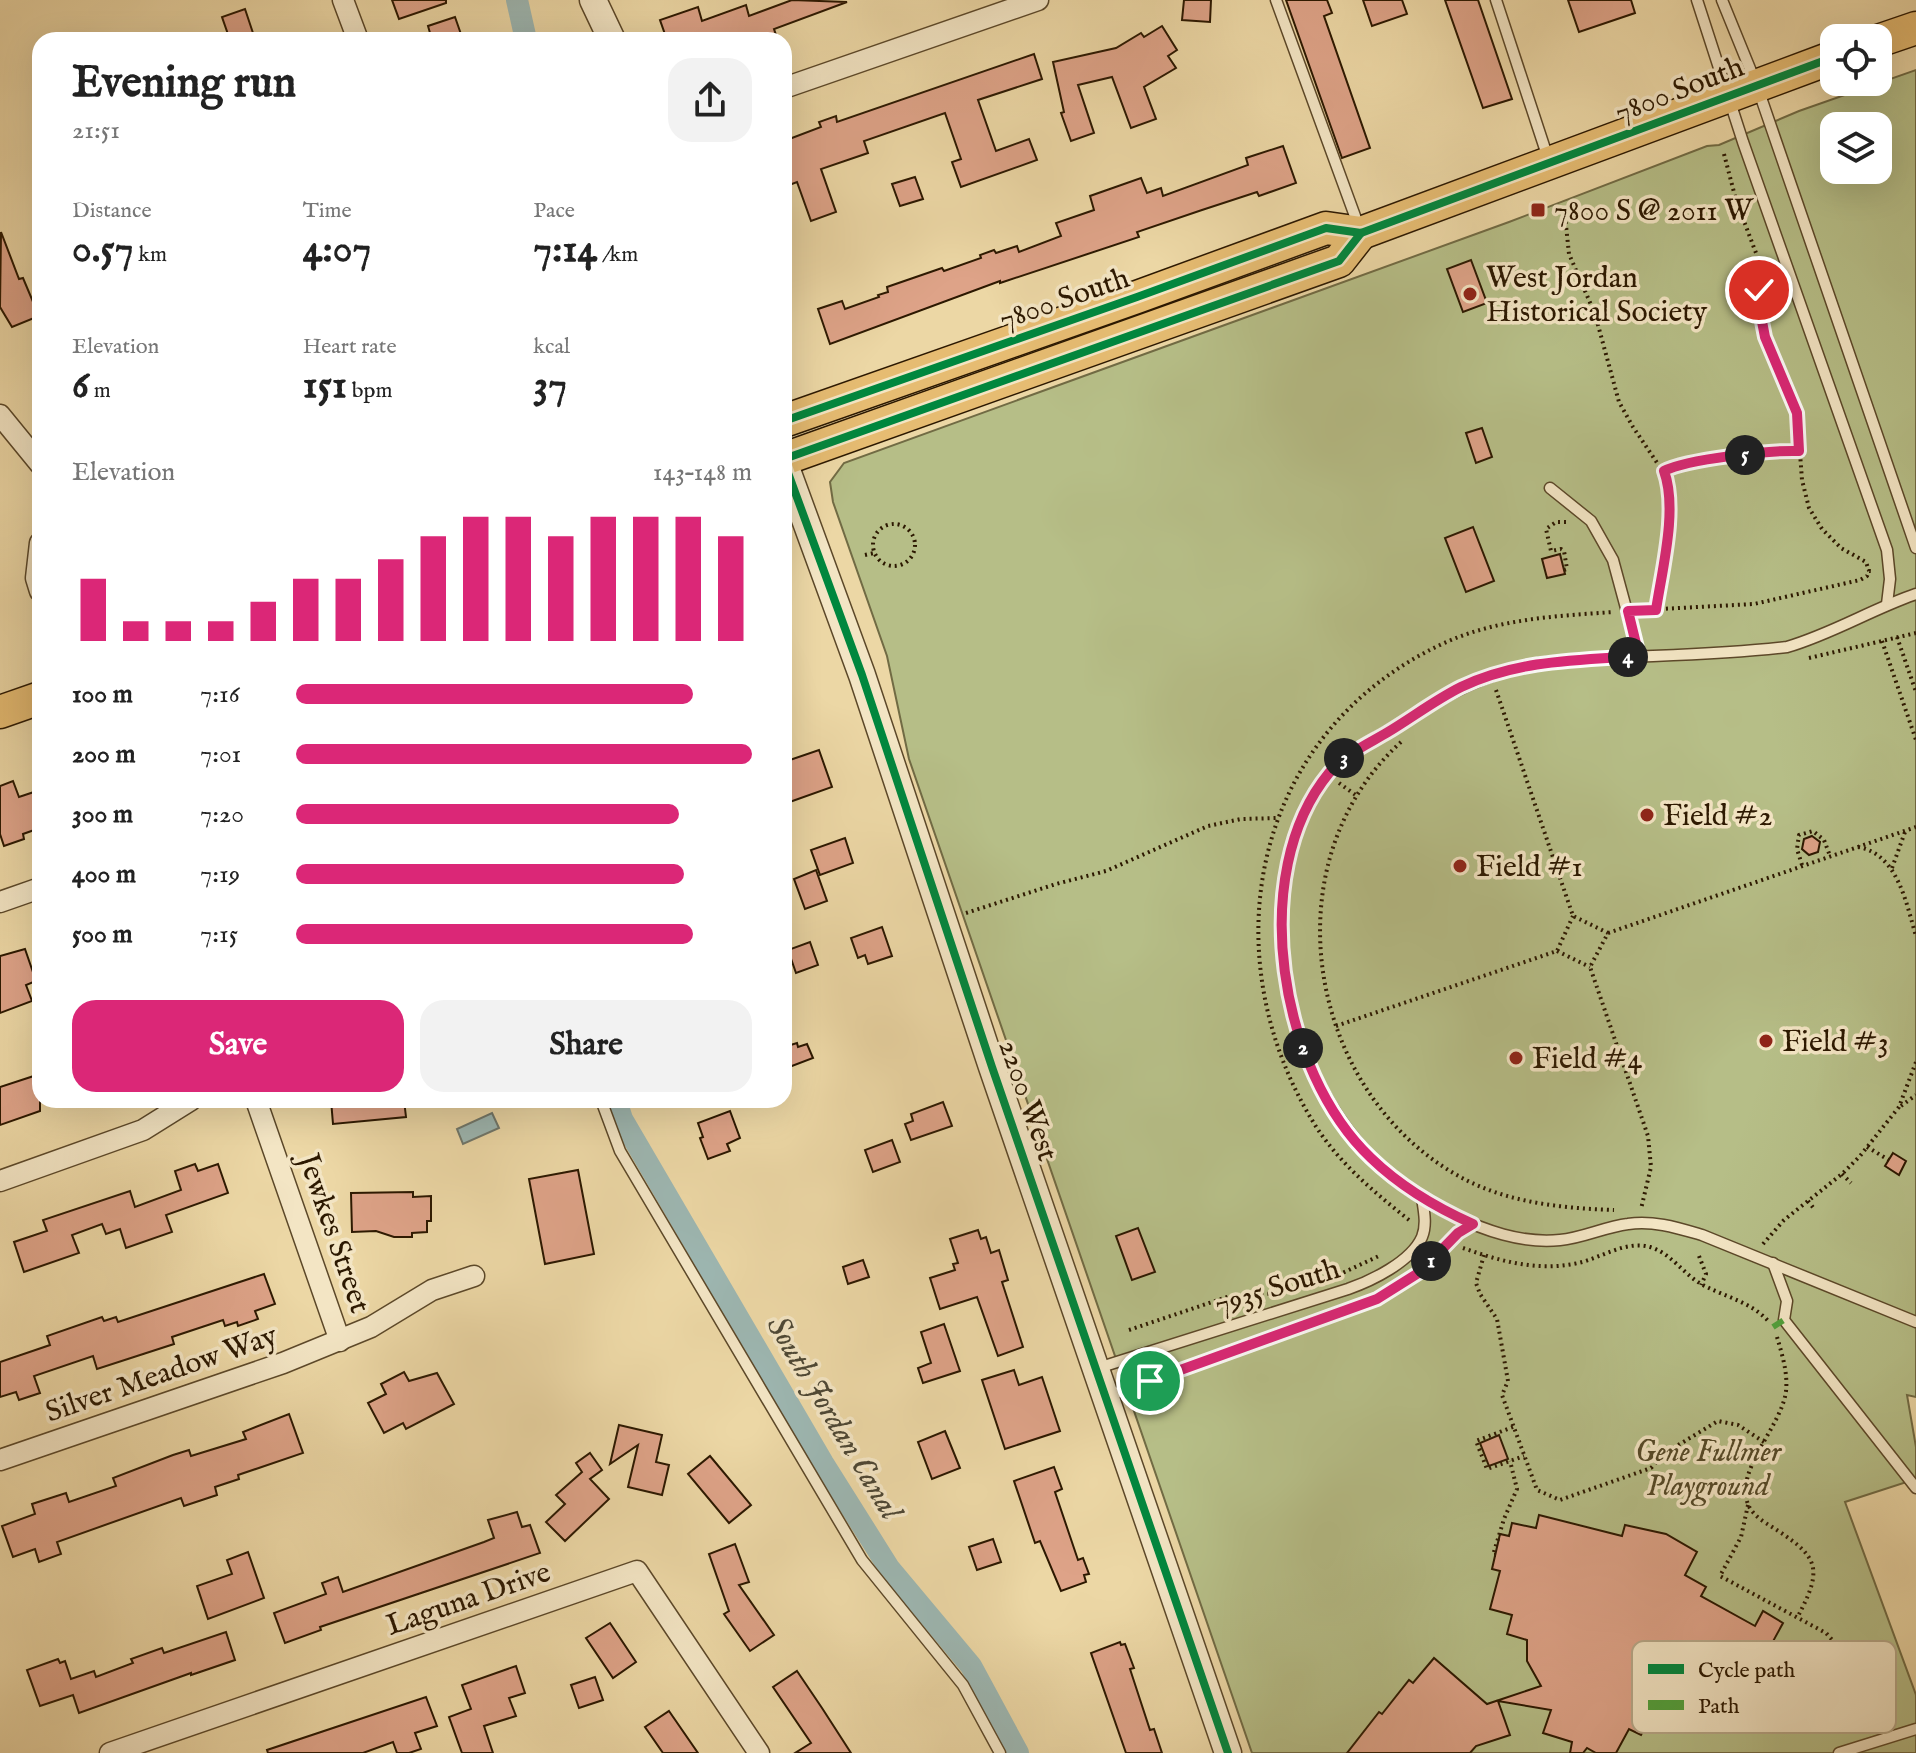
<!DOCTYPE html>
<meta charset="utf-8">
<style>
body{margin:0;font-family:"IM FELL English",serif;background:#f2f2f2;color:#222;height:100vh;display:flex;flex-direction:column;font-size:30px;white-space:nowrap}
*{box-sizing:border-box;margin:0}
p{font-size:26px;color:#767676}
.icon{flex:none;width:44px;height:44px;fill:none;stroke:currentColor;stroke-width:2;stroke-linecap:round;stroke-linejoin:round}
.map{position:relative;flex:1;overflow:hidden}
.drawer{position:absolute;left:32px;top:32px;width:760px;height:1076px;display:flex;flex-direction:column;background:#fff;border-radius:24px;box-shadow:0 8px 32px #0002}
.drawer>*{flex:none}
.controls{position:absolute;left:1820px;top:24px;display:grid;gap:16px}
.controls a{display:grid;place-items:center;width:72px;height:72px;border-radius:16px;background:#fff;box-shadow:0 8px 32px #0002;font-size:40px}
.pin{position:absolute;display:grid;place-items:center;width:68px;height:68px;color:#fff;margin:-34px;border:4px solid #fff;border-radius:50%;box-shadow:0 2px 8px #0007}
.km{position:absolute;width:40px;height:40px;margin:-20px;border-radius:50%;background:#222;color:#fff;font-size:22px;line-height:40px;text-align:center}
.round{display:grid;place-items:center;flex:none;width:84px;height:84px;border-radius:24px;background:#f2f2f2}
.headline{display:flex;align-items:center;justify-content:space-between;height:136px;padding:0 40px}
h1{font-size:44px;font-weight:800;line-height:60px}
.figures{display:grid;grid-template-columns:repeat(3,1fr);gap:12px;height:136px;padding:8px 40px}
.figures div{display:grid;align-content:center}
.figures b{font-size:40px;font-weight:800}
.figures small{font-size:22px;font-weight:400}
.figures p{font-size:22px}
.chart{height:224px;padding:16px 40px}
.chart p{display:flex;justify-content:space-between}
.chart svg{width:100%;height:144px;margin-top:8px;stroke:#db2777;stroke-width:6}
.button{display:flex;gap:16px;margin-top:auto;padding:16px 40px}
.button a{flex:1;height:92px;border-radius:24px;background:#db2777;color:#fff;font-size:32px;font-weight:800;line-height:92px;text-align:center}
.button a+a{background:#f2f2f2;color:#222}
ul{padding:0 40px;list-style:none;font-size:26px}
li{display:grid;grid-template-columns:128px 96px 1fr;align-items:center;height:60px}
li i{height:20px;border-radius:10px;background:#db2777}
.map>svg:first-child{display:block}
.green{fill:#b6be87;stroke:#716b44;stroke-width:2;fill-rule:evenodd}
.water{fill:#9db7b2;stroke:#70776b;stroke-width:2}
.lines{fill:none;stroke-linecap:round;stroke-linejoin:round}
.canal{stroke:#9db7b2;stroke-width:22}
.building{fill:#dea388;stroke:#2c1800;stroke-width:2}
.service-casing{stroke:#5c4829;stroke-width:13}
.minor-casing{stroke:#5c4829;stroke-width:23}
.tertiary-casing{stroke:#5c4829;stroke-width:29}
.primary-casing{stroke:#2c1800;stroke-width:35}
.path{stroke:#2c1800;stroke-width:4;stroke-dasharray:2 4;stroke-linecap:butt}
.service{stroke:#f3e5c4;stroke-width:10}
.minor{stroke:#f3e5c4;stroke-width:20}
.tertiary{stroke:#f3e5c4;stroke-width:26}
.primary{stroke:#e6bc72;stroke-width:32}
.quiet{stroke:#51a13c;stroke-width:6;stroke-dasharray:12 6;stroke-linecap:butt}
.cycleway-casing{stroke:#f3e5c4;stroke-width:13}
.cycleway{stroke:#00873e;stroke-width:8}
.route-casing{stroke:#fff;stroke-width:16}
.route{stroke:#db2777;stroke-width:10}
.poi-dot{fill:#8f2418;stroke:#f3e5c4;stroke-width:3}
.labels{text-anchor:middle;stroke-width:7;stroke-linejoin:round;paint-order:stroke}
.street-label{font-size:30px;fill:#2c1800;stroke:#f3e5c4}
.poi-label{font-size:30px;fill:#2c1800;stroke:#f3e5c4;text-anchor:start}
.park-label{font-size:30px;font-style:italic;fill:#554a28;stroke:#f3e5c4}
.water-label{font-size:32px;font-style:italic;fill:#4e4835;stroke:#f3e5c4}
.key{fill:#f3e5c4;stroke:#b7a889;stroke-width:2}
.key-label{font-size:22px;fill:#2c1800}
</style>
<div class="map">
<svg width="1916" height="1753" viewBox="0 0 1916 1753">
<rect width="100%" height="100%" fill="#ecd7a5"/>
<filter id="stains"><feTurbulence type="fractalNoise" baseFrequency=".0025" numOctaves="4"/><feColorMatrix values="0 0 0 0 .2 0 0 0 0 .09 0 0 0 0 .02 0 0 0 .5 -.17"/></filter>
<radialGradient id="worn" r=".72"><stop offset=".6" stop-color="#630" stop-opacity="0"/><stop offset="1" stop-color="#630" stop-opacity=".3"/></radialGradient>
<path class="green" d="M1916,70V1397L1907,1395L1916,1447V1479L1845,1502L1916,1695V1753H1252L909,759L887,656L833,502L830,482L844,463L1509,222L1707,146L1719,145L1799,111ZM1834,126H1878V170H1834Z"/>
<polygon class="water" points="492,1113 499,1128 463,1144 457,1129"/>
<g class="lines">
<g class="canal">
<polyline points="517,0 526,40"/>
<polyline points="616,1100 622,1119 823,1463 889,1568 971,1666 1018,1753"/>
</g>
</g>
<g class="building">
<polygon points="392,0 446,0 446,3 399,19"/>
<polygon points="792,0 847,2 774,29 776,35 762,40 667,40 660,20 698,7 702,21 746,5 749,16"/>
<polygon points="1184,0 1211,0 1210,22 1182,20"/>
<polygon points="1286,0 1327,0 1332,13 1324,16 1370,148 1342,158"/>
<polygon points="1363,0 1402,0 1407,14 1372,26"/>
<polygon points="1445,0 1478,0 1512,99 1483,108"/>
<polygon points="1568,0 1631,0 1635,13 1579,32"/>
<polygon points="245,9 253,33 230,40 222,17"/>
<polygon points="455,17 463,40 432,40 428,26"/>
<polygon points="1162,26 1177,50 1168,56 1176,68 1144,87 1156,119 1131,128 1112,77 1078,85 1094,133 1071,141 1061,113 1064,112 1053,62 1116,48 1141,33 1144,37"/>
<polygon points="1034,54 1042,79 978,100 996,151 1029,139 1037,160 961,187 952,162 961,159 945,113 864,141 868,153 821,169 836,212 811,221 797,182 784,187 784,141 821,127 819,122 836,116 837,122"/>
<polygon points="1283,146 1296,183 1259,196 1257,192 1202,210 1137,232 1139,237 1000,283 1000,281 830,344 818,309 842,301 845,309 879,297 878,295 888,292 887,287 942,268 944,271 981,258 980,255 994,250 996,253 1017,246 1019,252 1061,236 1056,223 1094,210 1090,196 1141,178 1147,193 1161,188 1163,196 1248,165 1246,158"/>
<polygon points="915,177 923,199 900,206 892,184"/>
<polygon points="1,232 19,279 23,278 39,316 12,327 0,307"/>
<polygon points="1471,260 1487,303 1463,312 1447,269"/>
<polygon points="1482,428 1492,457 1476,463 1466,433"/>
<polygon points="1473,527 1494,581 1466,592 1445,538"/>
<polygon points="1560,554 1565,574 1547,578 1542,559"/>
<polygon points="819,750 832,787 784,804 784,762"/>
<polygon points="13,781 19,797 40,790 40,828 23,834 24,839 4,846 0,834 0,786"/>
<polygon points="1812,836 1820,842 1818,852 1809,855 1802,849 1804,839"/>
<polygon points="845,838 853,863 820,875 811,850"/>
<polygon points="816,870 827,901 805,909 794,879"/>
<polygon points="882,927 892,956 868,964 865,955 858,958 851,938"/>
<polygon points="810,942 818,965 796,973 788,950"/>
<polygon points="25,949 36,981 26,985 32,1001 0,1013 0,956"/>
<polygon points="797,1043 798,1047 807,1044 813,1058 784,1069 784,1047"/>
<polygon points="40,1074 40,1111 0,1125 0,1087"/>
<polygon points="331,1100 404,1100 406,1117 333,1124"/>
<polygon points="943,1102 952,1126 911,1140 905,1124 913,1121 911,1114"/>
<polygon points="730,1111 740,1138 727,1144 730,1151 708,1159 700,1138 703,1137 698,1123"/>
<polygon points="892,1140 900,1162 873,1172 865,1150"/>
<polygon points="1893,1153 1906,1161 1899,1175 1885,1166"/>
<polygon points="195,1164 198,1171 218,1164 228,1193 166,1215 172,1232 126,1248 120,1229 106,1234 102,1224 72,1235 79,1253 24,1272 14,1242 47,1231 43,1220 130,1191 135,1207 181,1190 175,1171"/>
<polygon points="578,1170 594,1254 545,1264 529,1179"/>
<polygon points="413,1192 413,1197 431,1196 431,1221 427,1221 427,1232 412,1233 412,1237 394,1237 376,1231 352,1232 351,1193"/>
<polygon points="1138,1228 1155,1272 1132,1280 1116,1236"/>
<polygon points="978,1230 981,1239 986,1237 991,1253 999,1250 1008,1280 1002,1282 1023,1347 998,1356 977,1297 940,1309 930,1278 955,1270 953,1264 958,1263 950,1239"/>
<polygon points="863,1260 869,1277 848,1284 843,1267"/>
<polygon points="264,1274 275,1304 255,1311 258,1319 238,1326 237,1322 225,1326 223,1320 172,1337 174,1344 97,1369 93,1356 34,1376 40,1393 19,1400 16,1392 0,1397 0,1362 50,1345 47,1336 102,1317 104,1321 116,1317 118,1322"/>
<polygon points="944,1324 960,1371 923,1383 918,1368 931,1363 921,1332"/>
<polygon points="1014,1370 1019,1385 1042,1377 1060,1431 1005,1449 982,1380"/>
<polygon points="404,1372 409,1381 437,1373 454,1404 406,1429 403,1423 384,1433 368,1403 386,1394 381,1384"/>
<polygon points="289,1414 303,1453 238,1475 239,1479 215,1487 217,1495 184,1506 181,1498 57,1542 61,1554 39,1562 35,1549 13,1557 2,1526 35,1514 32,1504 66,1493 69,1502 116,1486 113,1478 173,1455 189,1450 191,1456 246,1439 243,1432"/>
<polygon points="619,1425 662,1435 656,1462 669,1465 662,1495 628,1487 638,1445 610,1464"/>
<polygon points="945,1431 960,1468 932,1479 918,1442"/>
<polygon points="1499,1435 1508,1459 1489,1466 1480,1443"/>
<polygon points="590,1453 602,1470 590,1479 609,1499 565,1541 546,1522 565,1504 556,1495 582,1472 576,1463"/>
<polygon points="710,1456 751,1505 729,1523 688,1474"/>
<polygon points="1054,1467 1062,1489 1055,1492 1078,1560 1083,1558 1089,1574 1084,1575 1086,1582 1061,1591 1040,1541 1035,1543 1014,1481"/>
<polygon points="517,1512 522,1527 530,1525 540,1553 320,1627 321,1630 285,1643 274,1613 326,1594 322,1583 338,1577 343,1592 484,1542 494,1538 488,1520"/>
<polygon points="1539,1515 1622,1536 1625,1525 1666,1534 1697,1552 1685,1575 1706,1587 1701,1596 1755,1626 1763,1611 1783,1623 1733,1715 1697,1696 1689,1710 1661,1697 1641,1735 1629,1729 1616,1753 1596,1753 1587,1748 1583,1753 1570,1753 1572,1742 1543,1733 1551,1710 1498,1701 1510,1735 1476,1746 1470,1753 1347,1753 1379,1712 1382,1714 1409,1680 1413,1683 1434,1658 1487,1704 1541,1686 1527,1661 1527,1640 1507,1634 1512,1615 1490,1609 1500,1571 1492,1569 1500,1534 1509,1536 1512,1523 1536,1528"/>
<polygon points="993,1539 1001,1562 977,1570 969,1547"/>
<polygon points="735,1544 749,1582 739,1585 774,1635 750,1651 724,1614 729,1611 709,1554"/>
<polygon points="248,1552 264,1598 208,1619 197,1586 232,1574 227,1560"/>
<polygon points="610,1623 636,1662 613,1678 586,1638"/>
<polygon points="226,1632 235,1660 191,1675 191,1673 79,1713 73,1695 40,1706 27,1670 58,1659 60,1663 65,1661 71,1679 94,1671 96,1677 133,1663 131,1659 162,1648 164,1653"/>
<polygon points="1120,1642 1121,1645 1125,1644 1134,1668 1130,1669 1150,1730 1154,1729 1162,1753 1126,1753 1091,1653"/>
<polygon points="516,1666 525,1693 509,1698 516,1716 484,1726 493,1753 462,1753 449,1717 471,1709 462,1685"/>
<polygon points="797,1671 822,1708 851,1753 795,1753 811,1743 773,1687"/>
<polygon points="595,1677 603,1700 579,1708 571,1685"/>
<polygon points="426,1697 437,1726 415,1733 421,1749 409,1753 397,1753 393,1742 363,1753 268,1753 267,1750"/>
<polygon points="669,1711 698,1753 663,1753 645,1727"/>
</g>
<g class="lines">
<g class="service-casing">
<g id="service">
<polyline points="1276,0 1359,227"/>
<polyline points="1496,0 1548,158"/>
<polyline points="1697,0 1743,142 1887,550 1890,579 1887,604"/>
<polyline points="1722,0 1757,86 1916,548"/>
<polyline points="1550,488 1591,521 1613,560 1639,656"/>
<path d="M1916,594C1872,609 1832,634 1787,647C1728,654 1669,655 1609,658C1586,660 1563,660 1540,663C1488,672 1445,695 1401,723C1380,737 1355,747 1337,764C1279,821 1272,937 1292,1011C1314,1097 1367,1175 1450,1214C1484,1230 1521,1244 1560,1240C1583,1238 1604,1227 1628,1224C1653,1220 1678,1228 1702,1235L1916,1322"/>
<polyline points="601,1100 620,1151 862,1560 963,1685 1000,1753"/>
<polyline points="1773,1263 1787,1301 1784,1320 1916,1488"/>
<path d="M1098,1368L1348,1289C1371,1281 1411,1262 1422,1237C1427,1225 1424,1211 1422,1198"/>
<polyline points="1108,1396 1377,1299 1420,1272 1458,1233 1473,1224"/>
<polyline points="1839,1753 1916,1729"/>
</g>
</g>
<g class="minor-casing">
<g id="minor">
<polyline points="343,0 358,40"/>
<polyline points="784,88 1038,0"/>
<polyline points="0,415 40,464"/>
<polyline points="40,543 36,578 40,591"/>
<polyline points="0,902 40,888"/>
<polyline points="256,1100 340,1341"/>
<polyline points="0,1181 143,1130 191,1100"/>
<polyline points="0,1460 283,1363 371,1327 432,1290 474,1276"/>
<polyline points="110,1753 637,1571 759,1753"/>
</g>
</g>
<g class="tertiary-casing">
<g id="tertiary">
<polyline points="593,0 612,40"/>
<polyline points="784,462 862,675 992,1067 1228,1753"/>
</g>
</g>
<g class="primary-casing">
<g id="primary">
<polyline points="1878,41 1916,28"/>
<polyline points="784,421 1137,297 1326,228 1361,233 1834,57"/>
<polyline points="784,459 1339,261 1361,233"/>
<polyline points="0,712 40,698"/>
</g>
</g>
<g class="path">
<polyline points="1724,154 1736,200 1756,253 1759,277 1759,306 1765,337 1797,413 1802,480 1809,508 1822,529 1841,548 1866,562 1869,571"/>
<polyline points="1565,216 1569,254 1595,314 1619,402 1633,427 1666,476 1668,509 1656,610"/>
<path d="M1664,471C1688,458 1770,450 1799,451"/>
<circle cx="894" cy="545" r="21"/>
<polyline points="865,555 874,553"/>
<polyline points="1564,570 1567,569 1564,551 1561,549 1551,551 1546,529 1556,522 1569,522"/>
<polyline points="1642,610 1754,604 1860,580 1867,576 1869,571 1874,571"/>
<polyline points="1897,637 1916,692"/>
<polyline points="1882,641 1916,740"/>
<polyline points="1809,658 1916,633"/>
<polyline points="1496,690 1573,916 1608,933 1590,967 1648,1136 1651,1167 1641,1209"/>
<path d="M1401,742C1271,860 1305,1082 1450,1171C1500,1202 1557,1208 1614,1210"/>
<polyline points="1339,783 1357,796"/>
<path d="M1858,847C1898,854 1906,903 1916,936"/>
<polyline points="1802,865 1797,849 1799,835 1813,831 1824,840 1830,856"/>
<polyline points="1892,868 1905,832"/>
<polyline points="966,913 1056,884 1106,871 1208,826 1241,819 1278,818"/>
<polyline points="1608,933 1916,827"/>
<polyline points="1557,951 1590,967"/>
<polyline points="1336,1026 1557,951 1573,916"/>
<polyline points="1901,1106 1916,1095"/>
<polyline points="1867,1147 1889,1160"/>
<polyline points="1842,1174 1851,1183"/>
<polyline points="1808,1201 1815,1210"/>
<path d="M1409,1220C1374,1192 1339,1163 1315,1125C1209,954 1252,733 1442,644C1496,619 1554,616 1614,612"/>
<polyline points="1763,1244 1784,1220 1842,1174 1860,1156 1899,1107 1916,1062"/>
<path d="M1463,1248C1500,1261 1538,1272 1578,1263C1601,1258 1626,1240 1650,1247C1673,1254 1684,1276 1705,1286C1726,1297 1753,1303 1769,1322"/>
<polyline points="1484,1255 1476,1283 1480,1294 1497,1319 1508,1381 1502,1395 1537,1490 1560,1500 1651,1468 1665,1453 1718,1421 1738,1425 1764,1442"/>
<polyline points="1699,1256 1706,1274 1701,1285"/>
<polyline points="1338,1275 1381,1255"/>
<polyline points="1129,1330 1230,1296 1281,1293"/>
<path d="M1777,1337C1782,1354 1788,1373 1786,1391C1782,1426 1734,1471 1748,1504C1751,1513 1762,1521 1769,1525C1818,1556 1825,1566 1797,1618"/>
<polyline points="1513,1427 1476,1441 1487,1469 1524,1456"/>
<polyline points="1748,1505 1741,1537 1720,1576 1826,1633 1841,1650 1847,1665 1850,1681 1846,1697 1823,1728"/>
<polyline points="1496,1555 1493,1555 1504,1519 1517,1489 1510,1461"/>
</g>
<use href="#service" class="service"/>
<use href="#minor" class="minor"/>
<use href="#tertiary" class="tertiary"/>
<use href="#primary" class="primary"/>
<polyline class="quiet" points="1773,1327 1784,1320"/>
<g class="cycleway-casing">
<g id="cycleway">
<polyline points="784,421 1137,297 1326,228 1361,233 1834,57"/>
<polyline points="784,459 1339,261 1361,233"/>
<polyline points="784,462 862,675 992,1067 1228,1753"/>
</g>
</g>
<use href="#cycleway" class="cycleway"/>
</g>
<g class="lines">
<g class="route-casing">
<path id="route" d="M1150,1381L1377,1299L1420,1272L1458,1233L1473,1224C1435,1207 1401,1187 1371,1158C1280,1072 1246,874 1329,773C1345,754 1368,744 1388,732C1413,717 1435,700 1461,687C1517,660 1578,660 1639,656L1628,611L1656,610C1662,570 1678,509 1664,471C1687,459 1771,450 1799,451L1797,413L1765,337L1759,306V290"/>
</g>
<use href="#route" class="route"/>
</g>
<g class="poi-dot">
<rect x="1530" y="202" width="16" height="16" rx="4"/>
<circle cx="1470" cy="294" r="8"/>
<circle cx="1647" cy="815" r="8"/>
<circle cx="1460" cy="866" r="8"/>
<circle cx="1766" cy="1041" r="8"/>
<circle cx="1516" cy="1058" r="8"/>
</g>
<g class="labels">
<g class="street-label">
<text transform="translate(1679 89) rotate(-21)" y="10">7800 South</text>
<text transform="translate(1064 298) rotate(-19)" y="10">7800 South</text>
<text transform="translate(1029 1100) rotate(71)" y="10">2200 West</text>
<text transform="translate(335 1233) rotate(71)" y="10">Jewkes Street</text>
<text transform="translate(1277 1286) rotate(-17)" y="10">7935 South</text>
<text transform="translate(161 1373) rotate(-19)" y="10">Silver Meadow Way</text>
<text transform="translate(468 1598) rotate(-19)" y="10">Laguna Drive</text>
</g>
<g class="poi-label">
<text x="1554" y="220">7800 S @ 2011 W</text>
<text x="1486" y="287">West Jordan<tspan x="1486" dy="34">Historical Society</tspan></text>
<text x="1663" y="825">Field #2</text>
<text x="1476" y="876">Field #1</text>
<text x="1782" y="1051">Field #3</text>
<text x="1532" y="1068">Field #4</text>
</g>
<g class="park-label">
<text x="1708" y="1461">Gene Fullmer<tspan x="1708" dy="34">Playground</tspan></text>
</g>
<g class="water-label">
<text transform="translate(835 1417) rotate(59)" y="11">South Jordan Canal</text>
</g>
</g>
<rect x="1632" y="1641" width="264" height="92" rx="12" class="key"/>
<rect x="1648" y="1664" width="36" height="10" fill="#00873e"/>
<rect x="1648" y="1700" width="36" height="10" fill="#51a13c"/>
<g class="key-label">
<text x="1698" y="1677">Cycle path</text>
<text x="1698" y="1713">Path</text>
</g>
<rect width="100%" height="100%" filter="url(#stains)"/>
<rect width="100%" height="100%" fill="url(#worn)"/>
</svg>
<div class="controls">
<a><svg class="icon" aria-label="locate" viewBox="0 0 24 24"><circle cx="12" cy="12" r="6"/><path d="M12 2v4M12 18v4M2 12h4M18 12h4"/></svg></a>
<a><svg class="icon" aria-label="layers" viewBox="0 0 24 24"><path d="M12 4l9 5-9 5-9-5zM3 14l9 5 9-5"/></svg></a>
</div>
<div class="pin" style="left:1150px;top:1381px;background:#1e9e55"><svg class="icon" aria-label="arrive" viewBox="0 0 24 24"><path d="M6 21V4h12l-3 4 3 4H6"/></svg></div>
<div class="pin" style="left:1759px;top:290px;background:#d93025"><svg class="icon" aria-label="check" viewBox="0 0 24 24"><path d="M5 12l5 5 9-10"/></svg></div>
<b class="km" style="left:1431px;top:1261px">1</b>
<b class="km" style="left:1303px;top:1048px">2</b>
<b class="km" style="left:1344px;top:758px">3</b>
<b class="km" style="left:1628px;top:657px">4</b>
<b class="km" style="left:1745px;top:455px">5</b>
<section class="drawer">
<div class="headline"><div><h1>Evening run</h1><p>21:51</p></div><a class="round"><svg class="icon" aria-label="share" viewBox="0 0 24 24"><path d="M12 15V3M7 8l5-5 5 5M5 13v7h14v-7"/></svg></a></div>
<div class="figures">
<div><p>Distance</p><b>0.57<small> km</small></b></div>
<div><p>Time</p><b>4:07</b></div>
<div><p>Pace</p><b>7:14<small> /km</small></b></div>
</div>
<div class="figures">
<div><p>Elevation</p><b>6<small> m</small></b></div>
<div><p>Heart rate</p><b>151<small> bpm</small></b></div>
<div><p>kcal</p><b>37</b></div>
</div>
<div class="chart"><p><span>Elevation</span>143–148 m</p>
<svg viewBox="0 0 160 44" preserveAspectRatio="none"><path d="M5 44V25M15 44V38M25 44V38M35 44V38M45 44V32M55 44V25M65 44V25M75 44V19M85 44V12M95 44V6M105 44V6M115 44V12M125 44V6M135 44V6M145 44V6M155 44V12"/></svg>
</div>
<ul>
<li><b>100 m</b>7:16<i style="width:87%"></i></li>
<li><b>200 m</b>7:01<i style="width:100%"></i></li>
<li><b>300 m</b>7:20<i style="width:84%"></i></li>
<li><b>400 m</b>7:19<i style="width:85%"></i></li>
<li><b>500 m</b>7:15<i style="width:87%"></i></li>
</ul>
<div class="button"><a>Save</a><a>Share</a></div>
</section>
</div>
